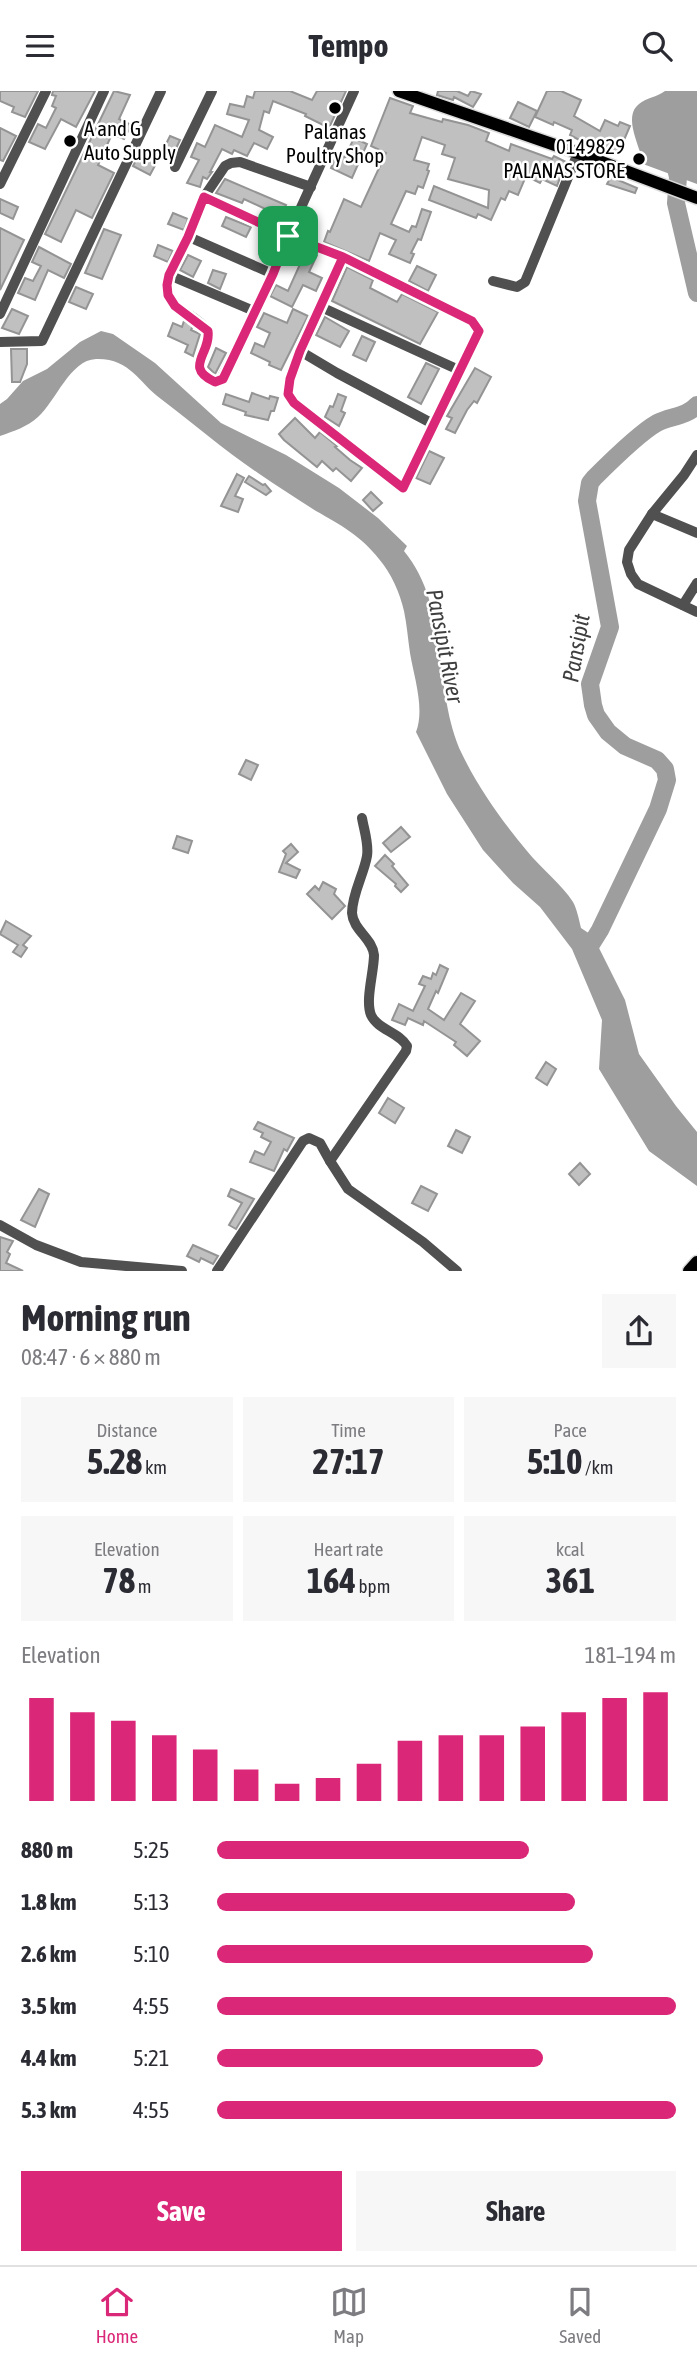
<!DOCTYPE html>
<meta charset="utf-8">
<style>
body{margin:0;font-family:"Asap Condensed",sans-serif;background:#f7f7f7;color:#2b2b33;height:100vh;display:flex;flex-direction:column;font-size:26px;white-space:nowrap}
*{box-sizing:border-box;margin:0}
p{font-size:23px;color:#7c7c81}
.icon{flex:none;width:38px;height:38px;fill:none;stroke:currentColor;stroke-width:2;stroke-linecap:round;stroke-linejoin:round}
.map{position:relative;height:1180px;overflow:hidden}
.drawer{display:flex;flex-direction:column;background:#fff;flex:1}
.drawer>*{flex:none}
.pin{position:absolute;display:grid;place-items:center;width:60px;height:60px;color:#fff;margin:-30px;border-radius:14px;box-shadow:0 4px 10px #0006}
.round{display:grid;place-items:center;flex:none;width:74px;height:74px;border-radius:0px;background:#f7f7f7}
.headline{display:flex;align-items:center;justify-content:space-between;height:119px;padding:0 21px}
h1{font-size:38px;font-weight:700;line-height:52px}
.stats{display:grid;grid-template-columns:repeat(3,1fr);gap:10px;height:119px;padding:7px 21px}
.stats div{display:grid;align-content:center;border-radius:0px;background:#f7f7f7;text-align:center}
.stats b{font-size:35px;font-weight:700}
.stats small{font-size:19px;font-weight:400}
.stats p{font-size:19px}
.chart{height:196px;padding:14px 21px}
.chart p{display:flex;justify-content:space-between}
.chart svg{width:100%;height:126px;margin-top:7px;stroke:#db2777;stroke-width:6}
.action{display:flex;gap:14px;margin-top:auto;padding:14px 21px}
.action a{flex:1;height:80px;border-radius:0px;background:#db2777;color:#fff;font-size:28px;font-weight:700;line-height:80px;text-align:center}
.action a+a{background:#f7f7f7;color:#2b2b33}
ul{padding:0 21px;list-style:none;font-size:23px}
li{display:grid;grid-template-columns:112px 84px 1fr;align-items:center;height:52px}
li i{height:18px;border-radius:9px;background:#db2777}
header{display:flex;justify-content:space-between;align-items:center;height:91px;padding:0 21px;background:#fff;font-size:32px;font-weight:700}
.dock{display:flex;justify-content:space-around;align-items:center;height:98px;border-top:2px solid #e1e1e2;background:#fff;font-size:19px;color:#7c7c81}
.dock a{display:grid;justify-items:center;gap:4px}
.dock .selected{color:#db2777}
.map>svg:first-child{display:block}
.water{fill:#9e9e9e}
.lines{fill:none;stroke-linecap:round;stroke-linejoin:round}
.river{stroke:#9e9e9e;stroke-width:18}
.building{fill:#c0c0c0;stroke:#949494;stroke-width:2}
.major-casing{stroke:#dbdbdb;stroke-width:15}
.minor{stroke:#505050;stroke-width:10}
.major{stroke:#000;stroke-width:12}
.route-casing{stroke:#fff;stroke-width:14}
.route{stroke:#db2777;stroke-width:9}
.poi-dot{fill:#000;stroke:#fff;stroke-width:2.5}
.labels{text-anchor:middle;stroke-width:5;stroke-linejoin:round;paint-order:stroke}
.poi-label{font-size:21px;fill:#000;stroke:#fff;text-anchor:start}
.water-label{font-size:23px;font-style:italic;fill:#3f3f3f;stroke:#fff}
</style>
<header><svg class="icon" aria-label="menu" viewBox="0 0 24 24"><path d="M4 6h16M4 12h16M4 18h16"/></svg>Tempo<svg class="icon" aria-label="search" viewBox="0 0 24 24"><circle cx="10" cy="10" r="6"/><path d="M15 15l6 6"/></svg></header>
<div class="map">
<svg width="697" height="1180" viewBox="0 0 697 1180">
<rect width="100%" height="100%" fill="#fff"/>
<g class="water">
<path d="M665,0H697V93L643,73C641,56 622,26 639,13C646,7 657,6 665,0Z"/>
<path d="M101,240L113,243L155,272L221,332L286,364L339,397L378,427L407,455L404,460C451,517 432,599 462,663C479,698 502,730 527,760C540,776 563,795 573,811C577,818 579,829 581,837L590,843L603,845L598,855L625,909L639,963L676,1015L697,1041V1095L649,1060L599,978L602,929L572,858L540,816L513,792L483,759L447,703L416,641C425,618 414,586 410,562C408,549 407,534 404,520C400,502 391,482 379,468C361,445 341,434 316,420C297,408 277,395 258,382C224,359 194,333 161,308C138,291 130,267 96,268C70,269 56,310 38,326C27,336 14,340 0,345V313L7,308L23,290L47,278L80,251Z"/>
</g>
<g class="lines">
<g class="river">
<polyline points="673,65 678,86 676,112 697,202"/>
<path d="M590,855L600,839L658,718L667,689L665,678L657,669L625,655L608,641L596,624L593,614L590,593L610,536L587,410L590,392L594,387C609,372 641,341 657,332C671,325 686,326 697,314"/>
</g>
</g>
<g class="building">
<polygon points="0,0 38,0 25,26 12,21 14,16 0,10"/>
<polygon points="53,0 95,0 76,36 61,28 45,58 29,51 38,33 46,37 56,17 52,15 56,5 52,4"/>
<polygon points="114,0 130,4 119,28 131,34 124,48 112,43 98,74 114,82 92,127 76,119 61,151 45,143"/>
<polygon points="255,0 290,0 312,9 317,0 346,0 329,37 305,25 306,23 273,10 269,22 264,20 259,39 273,46 267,58 254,52 247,65 234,59 232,63 222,58 210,81 212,81 207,88 203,86 200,96 187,92 199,69 191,66 197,52 205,56 215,34 242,46 249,29 227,23 230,13 244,16 247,5 253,7"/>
<polygon points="438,0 457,0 468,5 471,0 481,3 473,16 454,6 453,9 437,4"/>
<polygon points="547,0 561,0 581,9 574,25 600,40 605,29 618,35 620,31 630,35 618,63 583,51 570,44 572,39 554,31 553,34 535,26"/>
<polygon points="390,7 413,15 410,22 442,31 443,28 468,34 489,42 486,50 509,60 511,53 552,68 554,65 566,71 557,95 542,88 540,92 526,85 518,104 509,100 505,109 501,107 491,129 478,123 476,127 429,109 434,95 488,117 489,99 448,88 455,67 442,63 445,54 422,46 414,69 429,73 427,79 429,80 423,97 418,95 415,103 406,100 391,133 409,141 412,135 416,136 422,118 431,121 421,149 418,148 411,162 414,163 410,172 389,163 396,149 380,142 369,170 324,151 328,140 330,141 344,108 361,116 386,62 371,55"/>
<polygon points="518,11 537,20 529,36 510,27"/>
<polygon points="0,37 16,45 3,70 0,69"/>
<polygon points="170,45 180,49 173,64 163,59"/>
<polygon points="354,47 367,53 352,87 331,77 337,63 345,66"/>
<polygon points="141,60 158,69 150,84 133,75"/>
<polygon points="611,86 637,97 635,102 607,93"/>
<polygon points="225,88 286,114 280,125 244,108 242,112 216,102"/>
<polygon points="0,108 18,116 13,128 0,122"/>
<polygon points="173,122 188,128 184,139 168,133"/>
<polygon points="226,126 251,136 246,146 222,135"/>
<polygon points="0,137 24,149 0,199"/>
<polygon points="104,138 121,144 102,188 85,182"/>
<polygon points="158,154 173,160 168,171 154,165"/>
<polygon points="39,156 71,173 64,187 48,179 35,209 18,202 25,187 33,190 41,175 32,171"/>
<polygon points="306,160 317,164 309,181 322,187 316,200 303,194 292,216 270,205 276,194 288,200"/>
<polygon points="188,164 201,170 193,186 180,179"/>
<polygon points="417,175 436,184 428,200 409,190"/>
<polygon points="347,176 373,189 370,197 397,211 402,203 438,221 420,253 332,210"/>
<polygon points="213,179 226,183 220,198 208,192"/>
<polygon points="76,196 93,203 86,218 69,211"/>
<polygon points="12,218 28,225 19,243 2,237"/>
<polygon points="293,218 308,225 281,279 269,274 270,271 251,262 255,252 264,256 270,242 257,236 264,222 287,232"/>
<polygon points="325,226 349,240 340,256 316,244"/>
<polygon points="184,230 193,235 191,239 200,243 193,265 185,261 188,254 168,245 173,232 182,236"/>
<polygon points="362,245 375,251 366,270 353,264"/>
<polygon points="216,257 226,262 215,283 208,276"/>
<polygon points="11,258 27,258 27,273 20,291 12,291"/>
<polygon points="426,272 439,278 421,313 408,306"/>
<polygon points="475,277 491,286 477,312 474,310 467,319 455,342 446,338 452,327 447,325"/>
<polygon points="252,302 269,308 270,305 278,307 274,320 271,320 268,329 245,324 246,321 223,313 226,303 249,311"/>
<polygon points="338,303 346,306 341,320 345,322 339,335 325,326 330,315 333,316"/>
<polygon points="295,327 315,347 320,341 337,355 335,356 350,369 362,377 351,390 336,377 333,380 322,370 317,376 284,349 279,343"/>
<polygon points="429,360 444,367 430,393 416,387"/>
<polygon points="237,383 244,387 235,405 243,408 238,421 221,415"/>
<polygon points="249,385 263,394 265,393 271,400 266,404 245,391"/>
<polygon points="371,401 382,412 373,420 363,409"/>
<polygon points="246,669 258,674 251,689 239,683"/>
<polygon points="401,736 410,746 391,761 383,752"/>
<polygon points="177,745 192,750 188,762 173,757"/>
<polygon points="291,753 298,761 286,772 300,779 296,787 279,781 286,763 283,760"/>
<polygon points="385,764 394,773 392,775 408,794 401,801 395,795 396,793 375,775"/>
<polygon points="323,791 336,798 334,803 345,815 332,828 307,803 315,795 319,799"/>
<polygon points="6,830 31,845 23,854 27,857 21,866 13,861 18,854 0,843"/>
<polygon points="440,874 448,878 438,902 436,900 428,918 444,929 461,902 475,910 460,933 480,950 467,965 454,954 456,951 424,930 423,934 408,927 405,934 392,929 399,913 413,920 425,895 419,893 423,885 431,888 433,882 436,884"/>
<polygon points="546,971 556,978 547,994 536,987"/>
<polygon points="388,1007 404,1017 395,1032 379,1022"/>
<polygon points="258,1031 294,1047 287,1060 284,1058 274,1080 250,1071 255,1060 264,1064 271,1051 261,1046 263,1042 254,1038"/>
<polygon points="456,1039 470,1046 462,1062 448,1055"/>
<polygon points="580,1072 590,1083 579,1094 569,1083"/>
<polygon points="421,1095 437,1103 428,1120 412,1112"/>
<polygon points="39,1098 49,1103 35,1136 21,1129"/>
<polygon points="231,1098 254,1108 236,1138 229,1134 242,1112 228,1105"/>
<polygon points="0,1146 13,1150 7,1161 10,1163 6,1172 23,1180 0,1180"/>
<polygon points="193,1154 218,1165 213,1173 201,1167 199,1171 187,1165"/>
</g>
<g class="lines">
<g class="major-casing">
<g id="major">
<polyline points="399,0 578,62 697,107"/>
<polyline points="689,1180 697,1171"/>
</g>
</g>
<g class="minor">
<polyline points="175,76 212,0"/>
<polyline points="0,93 46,0"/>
<path d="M204,106L288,145L343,166L472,230L479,240L403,397L290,308C285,292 295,275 300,260"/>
<polyline points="189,146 273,183"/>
<polyline points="343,166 321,216 461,280"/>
<path d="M169,184C162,221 191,217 208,240C211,263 183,275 215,291L220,290L273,183L288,145L354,0"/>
<polyline points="493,190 517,196 525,191 578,62"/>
<polyline points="321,216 300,260 337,282 435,334"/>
<polyline points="254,220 169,184 189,146 204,106 225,75 231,72 240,71 311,96"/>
<polyline points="0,223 104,0"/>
<polyline points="0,251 42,250 161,0"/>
<polyline points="697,364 684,384 652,423 629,459 627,471 631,483 638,493 697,521"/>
<polyline points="652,423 697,442"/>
<polyline points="683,514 697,492"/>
<path d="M362,727C364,739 369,753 367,765C364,783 352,803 352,822C353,839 373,848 374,864C374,881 365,909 371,924C378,939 399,941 407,955L406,960L330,1070L348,1098L423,1151L457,1180"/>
<polyline points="0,1134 36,1154 81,1171 182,1180"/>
<polyline points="217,1180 303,1050 309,1047 320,1052 330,1070"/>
</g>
<use href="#major" class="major"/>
</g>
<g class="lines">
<g class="route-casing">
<path id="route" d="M288,145L273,183L223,288L215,291C183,276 211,263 208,240L175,215L168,204L167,194L169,184L188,146L204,106L288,145L343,166L300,260L290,288L288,303L294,312L403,397L479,240L472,230L343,166L288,145"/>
</g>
<use href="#route" class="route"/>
</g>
<g class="poi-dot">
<circle cx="335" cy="17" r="7"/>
<circle cx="70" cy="50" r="7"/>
<circle cx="639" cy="68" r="7"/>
</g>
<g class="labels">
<g class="poi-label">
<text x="84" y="45">A and G<tspan x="84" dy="24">Auto Supply</tspan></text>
<text x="335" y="48" text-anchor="middle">Palanas<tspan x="335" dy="24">Poultry Shop</tspan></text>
<text x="625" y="63" text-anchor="end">0149829<tspan x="625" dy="24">PALANAS STORE</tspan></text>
</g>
<g class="water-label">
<text transform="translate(445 555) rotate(79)" y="8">Pansipit River</text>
<text transform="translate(576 557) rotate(-80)" y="8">Pansipit</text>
</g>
</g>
</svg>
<div class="pin" style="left:288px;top:145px;background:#1e9e55"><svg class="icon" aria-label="arrive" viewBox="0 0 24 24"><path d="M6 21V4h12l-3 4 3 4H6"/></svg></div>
</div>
<section class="drawer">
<div class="headline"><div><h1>Morning run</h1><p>08:47 · 6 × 880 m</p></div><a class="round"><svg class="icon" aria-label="share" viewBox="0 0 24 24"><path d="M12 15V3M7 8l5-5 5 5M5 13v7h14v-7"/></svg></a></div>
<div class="stats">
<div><p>Distance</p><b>5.28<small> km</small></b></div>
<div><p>Time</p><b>27:17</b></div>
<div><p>Pace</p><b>5:10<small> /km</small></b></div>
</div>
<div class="stats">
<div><p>Elevation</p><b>78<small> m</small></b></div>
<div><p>Heart rate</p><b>164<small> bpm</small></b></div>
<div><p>kcal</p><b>361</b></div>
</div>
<div class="chart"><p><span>Elevation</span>181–194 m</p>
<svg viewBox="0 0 160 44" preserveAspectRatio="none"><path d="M5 44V8M15 44V13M25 44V16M35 44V21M45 44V26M55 44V33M65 44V38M75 44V36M85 44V31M95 44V23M105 44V21M115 44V21M125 44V18M135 44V13M145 44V8M155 44V6"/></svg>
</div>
<ul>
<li><b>880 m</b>5:25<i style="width:68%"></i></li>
<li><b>1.8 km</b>5:13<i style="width:78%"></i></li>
<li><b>2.6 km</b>5:10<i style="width:82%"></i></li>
<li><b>3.5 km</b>4:55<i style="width:100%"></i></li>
<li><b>4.4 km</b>5:21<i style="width:71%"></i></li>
<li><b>5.3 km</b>4:55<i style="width:100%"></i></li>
</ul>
<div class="action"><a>Save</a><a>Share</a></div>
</section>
<nav class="dock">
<a class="selected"><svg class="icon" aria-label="home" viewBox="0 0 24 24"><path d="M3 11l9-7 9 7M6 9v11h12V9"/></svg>Home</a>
<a><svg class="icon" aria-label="map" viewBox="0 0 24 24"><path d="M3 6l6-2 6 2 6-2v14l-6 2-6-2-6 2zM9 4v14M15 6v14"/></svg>Map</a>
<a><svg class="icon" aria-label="saved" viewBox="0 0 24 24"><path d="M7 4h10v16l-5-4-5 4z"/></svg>Saved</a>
</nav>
